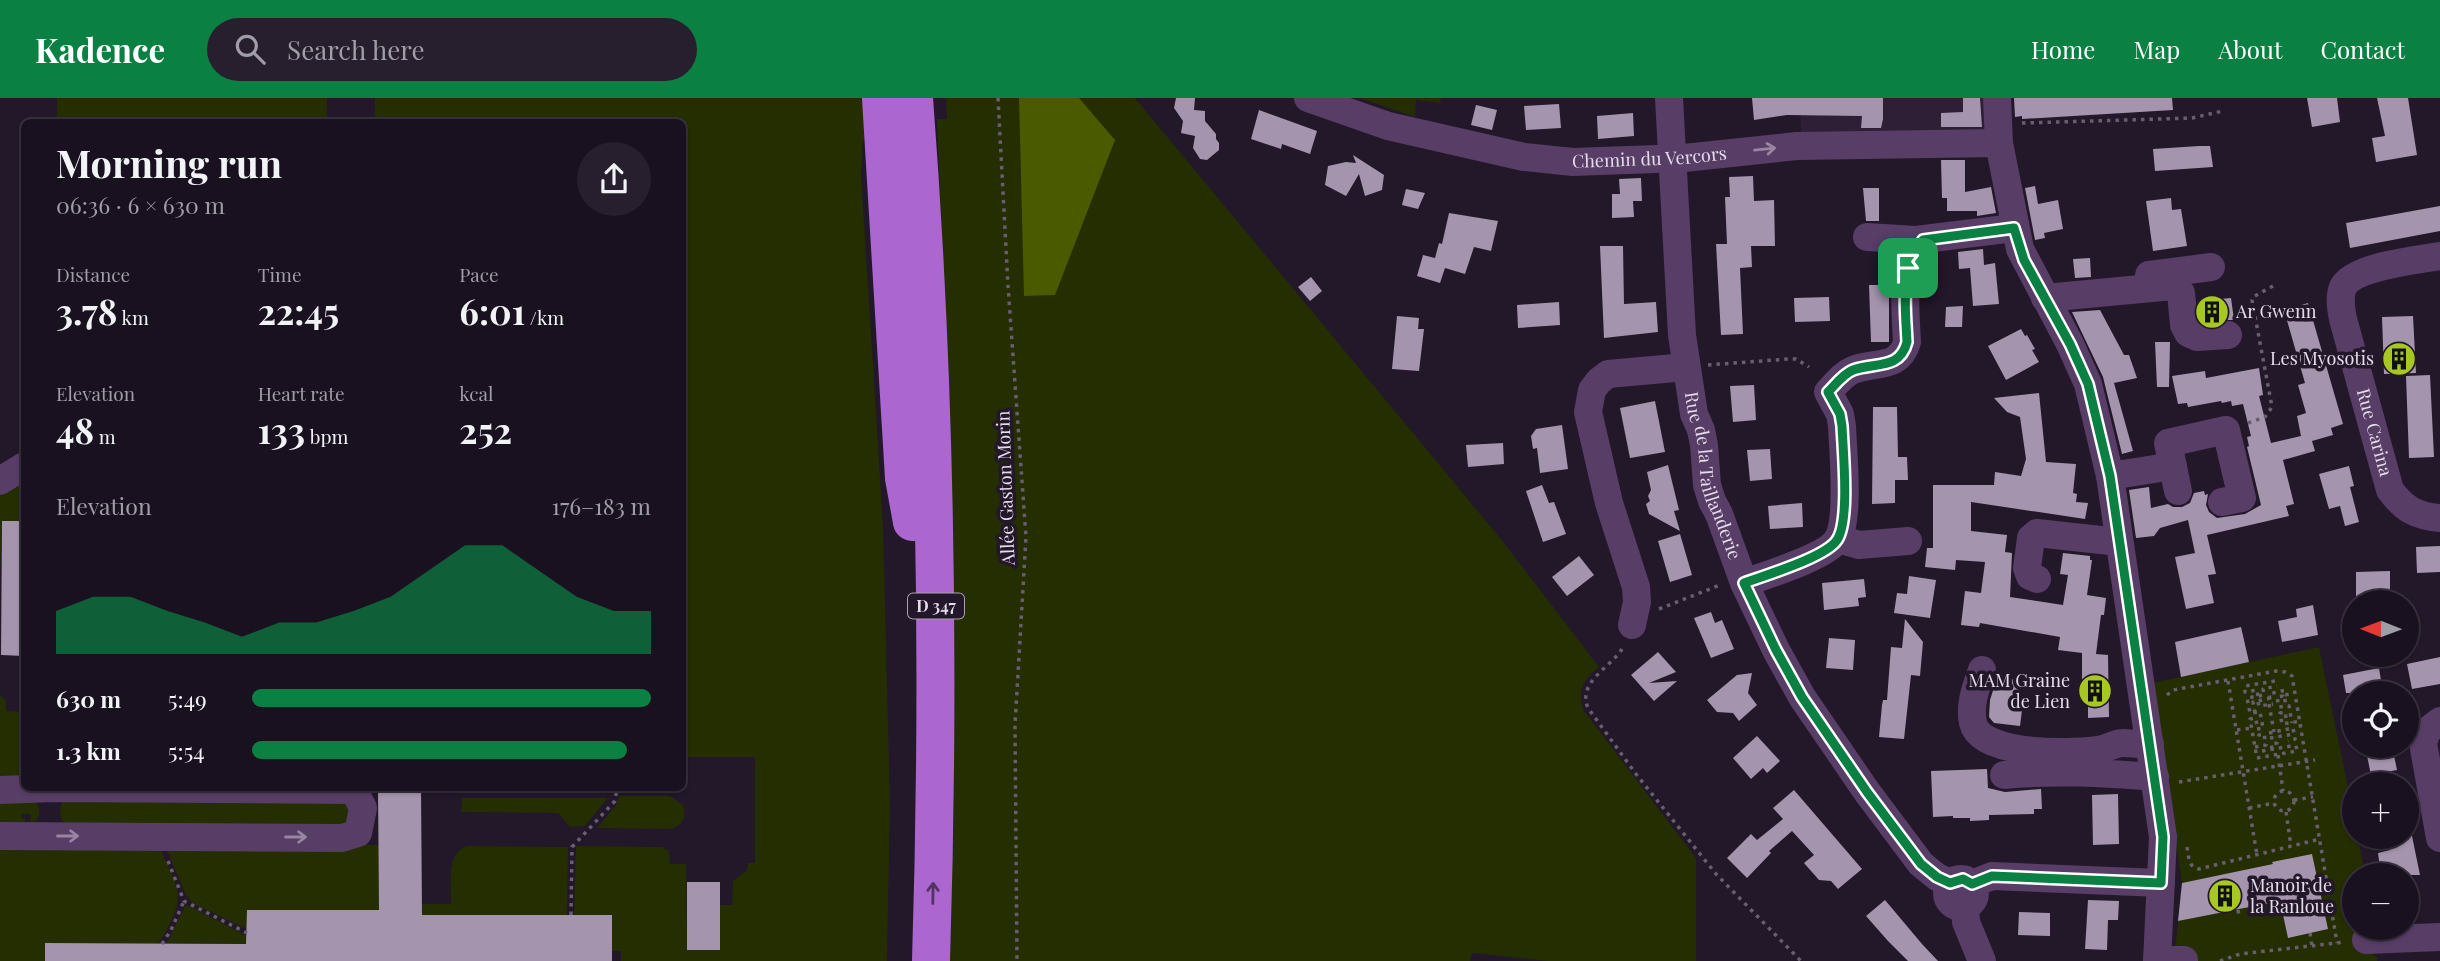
<!DOCTYPE html>
<meta charset="utf-8">
<style>
body{margin:0;font-family:"Playfair Display",serif;background:#271f2d;color:#f1f3f6;height:100vh;display:flex;flex-direction:column;font-size:26px;white-space:nowrap}
*{box-sizing:border-box;margin:0}
p{font-size:23px;color:#9f9da5}
.icon{flex:none;width:38px;height:38px;fill:none;stroke:currentColor;stroke-width:2;stroke-linecap:round;stroke-linejoin:round}
.map{position:relative;flex:1;overflow:hidden}
.panel{position:absolute;left:21px;top:21px;width:665px;height:672px;display:flex;flex-direction:column;background:#1a1120;border-radius:10px;box-shadow:0 2px 5px #0004,0 0 0 2px #38313e}
.panel>*{flex:none}
.needle{width:46px;rotate:271deg}
.buttons{position:absolute;left:2342px;top:492px;display:grid;gap:14px}
.buttons a{display:grid;place-items:center;width:77px;height:77px;border-radius:50%;background:#1a1120;box-shadow:0 2px 5px #0004,0 0 0 2px #38313e;font-size:35px}
.pin{position:absolute;display:grid;place-items:center;width:60px;height:60px;color:#fff;margin:-30px;border-radius:14px;box-shadow:0 4px 10px #0006}
.round{display:grid;place-items:center;flex:none;width:74px;height:74px;border-radius:37px;background:#271f2d}
.headline{display:flex;align-items:center;justify-content:space-between;height:119px;padding:0 35px}
h1{font-size:38px;font-weight:700;line-height:52px}
.metrics{display:grid;grid-template-columns:repeat(3,1fr);gap:10px;height:119px;padding:7px 35px}
.metrics div{display:grid;align-content:center}
.metrics b{font-size:35px;font-weight:700}
.metrics small{font-size:19px;font-weight:400}
.metrics p{font-size:19px}
.chart{height:196px;padding:14px 35px}
.chart p{display:flex;justify-content:space-between}
.chart svg{width:100%;height:126px;margin-top:7px;fill:#0b8043;opacity:.7}
ul{padding:0 35px;list-style:none;font-size:23px}
li{display:grid;grid-template-columns:112px 84px 1fr;align-items:center;height:52px}
li i{height:18px;border-radius:9px;background:#0b8043}
header{display:flex;align-items:center;gap:42px;box-sizing:border-box;height:98px;padding:0 35px;background:#0b8043;color:#fff}
header strong{font-size:33px}
nav{display:flex;gap:38px;margin-inline-start:auto;font-size:24px}
.search{width:490px;height:63px;background:#271f2d;display:flex;align-items:center;gap:18px;box-sizing:border-box;padding:0 24px;border-radius:38px;color:#9f9da5;font-size:26px}
.map>svg:first-child{display:block}
.built{fill:#2e1e36}
.green{fill:#242e00}
.water{fill:#495a00}
.building{fill:#a494ad}
.lines{fill:none;stroke-linecap:round;stroke-linejoin:round}
.path{stroke:#695e6f;stroke-width:3.5;stroke-dasharray:3.5 5;stroke-linecap:butt}
.minor{stroke:#583d67;stroke-width:28}
.highway{stroke:#ac66cf;stroke-width:38}
.oneway{stroke:#9785a2}
.oneway2{stroke:#533364}
.route-casing{stroke:#fff;stroke-width:14}
.route{stroke:#0b8043;stroke-width:9}
.labels{text-anchor:middle;stroke-width:7;stroke-linejoin:round;paint-order:stroke}
.shield{fill:#23172a;stroke:#aaa1b0;stroke-width:2}
.shield-label{font-size:16px;font-weight:bold;fill:#e4dce9}
.street-label{font-size:18px;fill:#e4dce9;stroke:#23172a}
.poi-label{font-size:18px;fill:#e4dce9;stroke:#23172a;text-anchor:start}
</style>
<header>
<strong>Kadence</strong>
<div class="search"><svg class="icon" aria-label="search" viewBox="0 0 24 24"><circle cx="10" cy="10" r="6"/><path d="M15 15l6 6"/></svg>Search here</div>
<nav><a>Home</a><a>Map</a><a>About</a><a>Contact</a></nav>
</header>
<div class="map">
<svg width="2440" height="863" viewBox="0 0 2440 863">
<rect width="100%" height="100%" fill="#23172a"/>
<polygon class="built" points="1800,0 1987,0 1988,32 1922,39 1914,32 1906,41 1801,40"/>
<g class="green">
<rect x="57" y="0" width="270" height="24"/>
<polygon points="375,0 866,0 868,31 863,44 861,76 883,427 890,704 887,863 621,863 621,853 612,853 612,817 574,817 576,748 662,749 669,753 670,766 686,766 687,852 720,852 720,807 732,807 733,783 747,772 748,765 755,765 755,659 683,659 682,24 375,24"/>
<path d="M946,0H1135L1501,441L1599,569C1584,581 1576,592 1584,613L1696,760V863H1548L1472,855L1470,863H945L949,334L937,21H947Z"/>
<polygon points="1360,0 1441,0 1440,5 1416,2 1415,19"/>
<polygon points="24,385 24,423 2,424 0,476 0,397"/>
<polygon points="2319,549 2354,718 2354,738 2358,739 2365,777 2354,777 2354,830 2368,830 2370,855 2377,859 2377,863 2174,863 2182,785 2152,585"/>
<polygon points="0,597 6,603 6,613 24,614 24,678 0,678"/>
<path d="M0,698L36,704C42,713 40,721 30,727L31,716H21V720H25L24,730L0,729Z"/>
<path d="M619,698H670L683,707C687,718 683,728 671,731L597,730L617,706Z"/>
<path d="M352,700L346,725L338,729L67,728C59,721 58,713 63,703Z"/>
<polygon points="462,700 608,700 585,728 570,729 558,715 461,714"/>
<polygon points="379,747 379,812 247,812 247,831 192,805 186,797 165,748"/>
<path d="M159,748C180,796 188,798 159,845H45V863H0V749Z"/>
<path d="M467,748L568,749L567,817H422V806H451C452,787 445,755 467,748Z"/>
<polygon points="185,808 189,808 247,838 247,846 167,845"/>
</g>
<polygon class="water" points="1019,0 1079,0 1115,42 1055,197 1024,198"/>
<g class="building">
<polygon points="1176,0 1195,0 1194,12 1205,13 1205,23 1216,36 1216,41 1219,45 1219,52 1207,62 1200,61 1193,50 1195,38 1181,35 1183,23 1174,10"/>
<polygon points="1752,0 1883,0 1883,21 1881,30 1861,30 1862,18 1787,17 1754,22"/>
<polygon points="1963,0 1980,0 1982,29 1941,29 1941,15 1963,14"/>
<polygon points="2014,0 2172,0 2173,12 2022,21 2022,18 2015,19"/>
<polygon points="2307,0 2337,0 2340,24 2312,29"/>
<polygon points="2377,0 2408,0 2417,57 2376,64 2372,40 2385,38"/>
<polygon points="1559,6 1561,30 1526,32 1524,8"/>
<polygon points="1476,7 1497,12 1492,32 1471,27"/>
<polygon points="1259,12 1317,33 1310,56 1282,46 1281,51 1251,41"/>
<polygon points="1633,15 1634,38 1598,41 1597,18"/>
<polygon points="2199,48 2210,48 2213,69 2155,73 2153,51"/>
<polygon points="1353,57 1384,77 1382,92 1365,98 1359,76 1346,98 1325,87 1328,68 1346,64 1356,65"/>
<polygon points="1941,62 1965,62 1965,94 1991,89 1996,115 1977,118 1977,113 1947,113 1947,100 1942,100"/>
<polygon points="1753,78 1754,103 1774,102 1775,148 1751,148 1752,169 1740,170 1743,236 1721,237 1716,146 1727,146 1725,99 1730,99 1729,79"/>
<polygon points="1641,80 1642,103 1633,103 1634,119 1612,120 1612,96 1620,96 1619,81"/>
<polygon points="2035,88 2038,106 2058,102 2063,131 2044,135 2045,140 2035,142 2025,90"/>
<polygon points="1863,90 1879,90 1879,123 1866,123"/>
<polygon points="1406,91 1425,95 1418,111 1402,107"/>
<polygon points="2171,100 2172,112 2181,111 2187,148 2153,153 2146,103"/>
<polygon points="2440,108 2440,133 2350,150 2346,125"/>
<polygon points="1449,115 1498,123 1491,153 1474,149 1465,176 1445,170 1440,185 1417,178 1423,157 1435,160 1439,145 1442,146"/>
<polygon points="1600,148 1623,148 1624,206 1656,204 1658,234 1604,240"/>
<polygon points="1983,151 1984,167 1995,165 1999,206 1973,208 1970,170 1959,171 1958,154"/>
<polygon points="2090,160 2091,179 2075,180 2073,161"/>
<polygon points="1311,179 1322,193 1310,203 1298,189"/>
<polygon points="1869,187 1889,187 1889,244 1871,244"/>
<polygon points="1829,199 1830,223 1795,224 1794,200"/>
<polygon points="2231,200 2234,222 2200,222 2198,203"/>
<polygon points="1559,204 1560,227 1518,230 1517,207"/>
<polygon points="2308,205 2343,326 2331,330 2333,337 2312,343 2315,353 2283,362 2294,406 2286,408 2289,418 2207,437 2216,476 2208,477 2214,505 2186,511 2175,459 2195,455 2188,422 2160,430 2154,438 2136,440 2129,392 2149,389 2151,410 2168,406 2173,409 2182,409 2190,405 2194,395 2204,393 2205,397 2208,396 2206,407 2209,414 2217,420 2245,416 2261,407 2247,349 2249,348 2247,339 2251,338 2243,306 2232,308 2231,303 2222,305 2221,303 2188,309 2187,305 2178,306 2172,278 2205,273 2206,280 2259,270 2263,297 2259,298 2271,345 2301,338 2297,318 2306,315 2298,287 2305,285 2284,212"/>
<polygon points="1963,208 1962,229 1945,229 1946,209"/>
<polygon points="2100,212 2124,257 2129,257 2137,280 2114,285 2133,353 2122,356 2103,279 2072,214"/>
<polygon points="1397,218 1419,220 1418,231 1424,231 1419,273 1392,271"/>
<polygon points="2413,218 2416,275 2384,276 2382,219"/>
<polygon points="2021,231 2025,238 2027,237 2035,251 2032,252 2039,264 2006,282 1988,248"/>
<polygon points="2155,244 2170,244 2169,289 2157,289"/>
<polygon points="2430,277 2434,359 2409,360 2406,278"/>
<polygon points="1754,287 1756,322 1733,324 1730,288"/>
<polygon points="2039,295 2046,364 2076,366 2073,395 2077,396 2076,404 2088,405 2085,421 1971,404 1971,433 2007,437 2005,454 2012,455 2010,499 2063,507 2068,477 2060,476 2063,455 2090,458 2090,462 2092,462 2087,497 2106,500 2104,517 2101,517 2096,556 2108,557 2109,619 2088,620 2088,604 2082,604 2082,555 2058,552 2060,539 1980,525 1979,529 1961,527 1965,493 1981,495 1985,464 1956,462 1955,472 1925,469 1927,450 1933,450 1933,387 1994,387 1995,374 2021,378 2026,361 2020,319 2007,314 1994,300"/>
<polygon points="1655,303 1665,354 1630,360 1620,310"/>
<polygon points="1873,309 1897,309 1898,359 1907,359 1908,382 1895,382 1895,405 1872,406"/>
<polygon points="1562,327 1568,371 1540,375 1537,350 1533,351 1531,338 1536,331"/>
<polygon points="1503,345 1504,366 1468,369 1466,347"/>
<polygon points="1770,351 1772,381 1750,383 1747,352"/>
<polygon points="1668,367 1679,412 1674,413 1680,433 1649,416 1646,406 1650,403 1648,398 1651,392 1647,374"/>
<polygon points="2349,368 2354,388 2350,389 2359,424 2345,428 2340,408 2329,411 2319,376"/>
<polygon points="1542,387 1549,405 1554,404 1566,436 1543,444 1526,393"/>
<polygon points="1802,405 1803,429 1770,431 1768,408"/>
<polygon points="2,423 24,423 24,558 1,557"/>
<polygon points="1680,436 1692,477 1670,484 1658,443"/>
<polygon points="2440,448 2440,474 2417,475 2416,449"/>
<polygon points="1579,458 1594,477 1567,498 1552,479"/>
<polygon points="2390,473 2390,495 2356,501 2356,474"/>
<polygon points="1909,478 1936,482 1930,520 1894,515 1897,495 1907,496"/>
<polygon points="1864,481 1866,499 1858,500 1859,508 1824,512 1822,485"/>
<polygon points="2313,507 2318,537 2282,544 2278,523 2297,519 2296,511"/>
<polygon points="1711,514 1715,525 1722,522 1734,551 1711,560 1694,520"/>
<polygon points="1905,521 1923,544 1920,578 1911,577 1904,641 1879,639 1882,607 1883,602 1887,602 1891,549 1902,550"/>
<polygon points="2241,529 2249,564 2181,579 2175,544"/>
<polygon points="1829,540 1855,542 1853,572 1826,570"/>
<polygon points="1658,554 1676,574 1649,585 1677,583 1654,603 1631,577"/>
<polygon points="2440,559 2440,586 2412,591 2407,566"/>
<polygon points="2379,570 2383,595 2346,595 2343,577"/>
<polygon points="1752,575 1748,595 1757,607 1739,623 1733,615 1717,614 1707,602 1737,577"/>
<polygon points="1997,580 2020,582 2017,611 2022,612 2020,628 1994,625 1989,619 1990,602"/>
<polygon points="1757,638 1780,663 1767,675 1763,670 1751,681 1733,660"/>
<polygon points="2365,648 2392,648 2397,672 2371,677"/>
<polygon points="1987,671 1988,690 2005,694 2041,691 2042,711 2034,711 2034,716 1989,717 1989,722 1970,723 1970,720 1953,720 1953,718 1933,719 1931,673"/>
<polygon points="378,690 421,690 422,817 612,817 612,863 45,863 45,845 246,846 247,812 379,812"/>
<polygon points="1794,692 1862,771 1838,791 1831,783 1819,782 1804,765 1814,757 1792,733 1769,753 1771,755 1747,780 1727,760 1751,736 1757,742 1783,721 1773,710"/>
<polygon points="2118,696 2119,746 2093,747 2092,697"/>
<polygon points="2388,738 2412,738 2420,777 2396,777 2395,767 2380,770 2378,755 2390,752"/>
<polygon points="2312,756 2328,831 2288,840 2280,803 2178,823 2182,785 2273,766 2272,764"/>
<rect x="687" y="784" width="33" height="68"/>
<polygon points="1885,802 1922,846 1938,863 1908,863 1888,843 1866,818"/>
<polygon points="2088,802 2119,803 2118,822 2108,822 2107,852 2085,851"/>
<polygon points="2019,814 2050,815 2050,838 2018,837"/>
</g>
<g class="lines">
<g class="path">
<polyline points="998,0 1008,188 1026,439 1015,627 1017,863"/>
<polyline points="2022,25 2192,20 2223,13"/>
<polyline points="1708,267 1788,261 1796,261 1809,269"/>
<polyline points="2248,325 2265,319 2272,309 2252,202 2253,199 2273,188"/>
<polyline points="1659,511 1720,487"/>
<path d="M1622,551C1610,570 1577,584 1588,610L1636,676L1716,776L1801,863"/>
<polyline points="2228,583 2257,757"/>
<polyline points="2167,597 2173,592 2276,573 2285,574 2292,578 2337,845"/>
<polyline points="2258,598 2257,592 2245,594 2245,588 2275,583"/>
<polyline points="2270,601 2269,596 2286,592 2288,602 2283,603 2283,598 2277,599 2279,609 2289,608 2292,625"/>
<polyline points="2258,604 2259,608 2273,606"/>
<polyline points="2269,606 2274,634"/>
<polyline points="2255,615 2253,604 2271,600"/>
<polyline points="2286,620 2285,614 2280,615 2282,626 2301,623"/>
<polyline points="2257,631 2263,630 2260,614 2250,615 2247,600 2264,597 2263,591 2277,588"/>
<polyline points="2237,632 2252,630"/>
<polyline points="2269,635 2293,630 2295,641 2288,643"/>
<polyline points="2270,640 2294,636"/>
<polyline points="2255,649 2266,647 2264,636 2259,637 2257,632"/>
<polyline points="2272,651 2271,646 2277,645 2276,639"/>
<polyline points="2262,653 2291,648"/>
<polyline points="2256,655 2250,621 2255,620 2257,626"/>
<polyline points="2278,657 2283,693"/>
<polyline points="2257,660 2297,653 2296,647"/>
<polyline points="2179,684 2315,662"/>
<circle cx="2284" cy="703" r="10"/>
<polyline points="2294,702 2313,699"/>
<polyline points="2249,710 2274,705"/>
<polyline points="2286,714 2291,748"/>
<path d="M2187,749C2189,759 2188,769 2199,771L2320,741"/>
<polyline points="168,763 184,803 247,835"/>
<polyline points="2238,812 2239,818"/>
<polyline points="571,817 572,749 615,703 617,690"/>
<polyline points="2310,835 2312,848"/>
<polyline points="162,846 171,832 184,803"/>
<polyline points="2220,863 2240,856 2345,844"/>
</g>
<g class="minor">
<path id="s1" d="M1308,0L1388,28L1524,59L1573,64L1684,60L1797,48L1999,45"/>
<path id="s2" d="M1669,0L1682,237L1694,316L1701,332L1704,347L1707,387L1712,403L1719,416L1744,485L1776,552L1802,599L1867,694L1921,766L1937,779L1950,785"/>
<polyline points="1997,0 1999,45 2020,151 2070,246 2088,286 2110,378 2163,739 2157,863"/>
<polyline points="1867,139 1916,142 2014,130"/>
<path id="s3" d="M2440,158C2418,162 2354,168 2343,189C2339,199 2341,211 2343,221L2390,392C2404,411 2416,418 2440,420"/>
<polyline points="2149,177 2211,169"/>
<polyline points="2045,200 2173,188 2181,195 2184,227 2188,235 2197,239 2228,237"/>
<polyline points="2110,378 2173,368"/>
<polyline points="0,383 24,368"/>
<polyline points="2178,393 2168,345 2226,332 2242,400 2222,404"/>
<polyline points="1838,441 1859,447 1908,443"/>
<polyline points="2037,481 2030,478 2027,470 2031,440 2037,435 2119,444"/>
<path d="M1744,485C1766,477 1826,459 1837,442C1850,423 1843,353 1842,328L1840,316L1828,294C1835,287 1843,276 1853,272C1875,263 1899,272 1907,244C1905,202 1900,178 1923,142"/>
<polyline points="1632,527 1637,504 1636,489 1609,405 1588,314 1592,292 1599,283 1608,276 1686,269"/>
<path d="M1982,572C1976,589 1969,607 1973,625C1981,659 2076,656 2103,651C2110,649 2116,645 2123,645C2132,645 2141,647 2150,646"/>
<polyline points="2440,623 2427,633 2423,645 2440,740"/>
<path d="M2004,677C2055,672 2104,675 2155,679"/>
<polyline points="0,692 54,690 354,692 363,710 358,735 342,740 0,738"/>
<circle cx="1961" cy="795" r="14"/>
<polyline points="1972,786 1992,778 2161,785"/>
<polyline points="1965,809 1966,824 1982,863"/>
<polyline points="2366,842 2440,839"/>
<polyline points="2157,862 2184,862"/>
</g>
<g class="highway">
<polyline points="881,0 904,380 912,424"/>
<path d="M914,0C936,287 940,575 931,863"/>
</g>
</g>
<defs><path id="oneway-shaft" d="M-6 0H5M1.5-3L5.5 0L1.5 3" fill="none" stroke-width="1.6" stroke-linecap="round" stroke-linejoin="round" transform="scale(1.75)"/></defs>
<g class="oneway">
<use href="#oneway-shaft" transform="translate(1765 51) rotate(-6)"/>
<use href="#oneway-shaft" transform="translate(68 738)"/>
<use href="#oneway-shaft" transform="translate(296 739)"/>
</g>
<use class="oneway2" href="#oneway-shaft" transform="translate(933 795) rotate(-89)"/>
<g class="lines">
<g class="route-casing">
<path id="route" d="M2014,130L2024,162L2070,246L2088,286L2110,378L2163,739L2161,785L1992,778L1972,786L1963,781L1950,785L1937,779L1921,766L1867,694L1802,599L1776,552L1744,485C1766,477 1826,459 1837,442C1850,423 1843,353 1842,328L1840,316L1828,294C1835,287 1843,276 1853,272C1875,264 1900,272 1907,244C1905,202 1900,179 1923,142Z"/>
</g>
<use href="#route" class="route"/>
</g>
<defs>
<g id="building-disc" transform="scale(1.75)"><circle r="9.5" fill="#a6c820" stroke="#23172a"/><path d="M-4-6H4V6H1V3H-1V6H-4ZM-2.5-4.3h1.7v1.8h-1.7ZM.8-4.3h1.7v1.8H.8ZM-2.5-1h1.7V.8h-1.7ZM.8-1h1.7V.8H.8Z" fill="#111"/></g>
</defs>
<g fill-rule="evenodd">
<use href="#building-disc" x="2212" y="214"/>
<use href="#building-disc" x="2399" y="261"/>
<use href="#building-disc" x="2095" y="593"/>
<use href="#building-disc" x="2225" y="798"/>
</g>
<g class="labels">
<rect class="shield" x="908" y="495.5" width="56" height="25" rx="5"/>
<g class="shield-label">
<text x="936" y="514">D 347</text>
</g>
<g class="street-label">
<text dy="6" stroke="none"><textPath href="#s1" startOffset="350">Chemin du Vercors</textPath></text>
<text dy="6" stroke="none"><textPath href="#s3" startOffset="254">Rue Carina</textPath></text>
<text dy="6" stroke="none"><textPath href="#s2" startOffset="382">Rue de la Taillanderie</textPath></text>
<text transform="translate(1006 390) rotate(-92)" y="6">Allée Gaston Morin</text>
</g>
<g class="poi-label">
<text x="2236" y="220">Ar Gwenn</text>
<text x="2374" y="267" text-anchor="end">Les Myosotis</text>
<text x="2070" y="589" text-anchor="end">MAM Graine<tspan x="2070" dy="21">de Lien</tspan></text>
<text x="2250" y="794">Manoir de<tspan x="2250" dy="21">la Ranloue</tspan></text>
</g>
</g>
</svg>
<div class="buttons">
<a><svg class="needle" viewBox="-14 -14 28 28"><path d="M0-13l5 13h-10z" fill="#e53935"/><path d="M0 13l5-13h-10z" fill="#9f9da5"/></svg></a>
<a><svg class="icon" aria-label="locate" viewBox="0 0 24 24"><circle cx="12" cy="12" r="6"/><path d="M12 2v4M12 18v4M2 12h4M18 12h4"/></svg></a>
<a>+</a>
<a>−</a>
</div>
<div class="pin" style="left:1908px;top:170px;background:#1e9e55"><svg class="icon" aria-label="arrive" viewBox="0 0 24 24"><path d="M6 21V4h12l-3 4 3 4H6"/></svg></div>
<section class="panel">
<div class="headline"><div><h1>Morning run</h1><p>06:36 · 6 × 630 m</p></div><a class="round"><svg class="icon" aria-label="share" viewBox="0 0 24 24"><path d="M12 15V3M7 8l5-5 5 5M5 13v7h14v-7"/></svg></a></div>
<div class="metrics">
<div><p>Distance</p><b>3.78<small> km</small></b></div>
<div><p>Time</p><b>22:45</b></div>
<div><p>Pace</p><b>6:01<small> /km</small></b></div>
</div>
<div class="metrics">
<div><p>Elevation</p><b>48<small> m</small></b></div>
<div><p>Heart rate</p><b>133<small> bpm</small></b></div>
<div><p>kcal</p><b>252</b></div>
</div>
<div class="chart"><p><span>Elevation</span>176–183 m</p>
<svg viewBox="0 0 160 44" preserveAspectRatio="none"><path d="M0 44V29L10 24L20 24L30 29L40 33L50 38L60 33L70 33L80 29L90 24L100 15L110 6L120 6L130 15L140 24L150 29L160 29V44z"/></svg>
</div>
<ul>
<li><b>630 m</b>5:49<i style="width:100%"></i></li>
<li><b>1.3 km</b>5:54<i style="width:94%"></i></li>
</ul>
</section>
</div>
